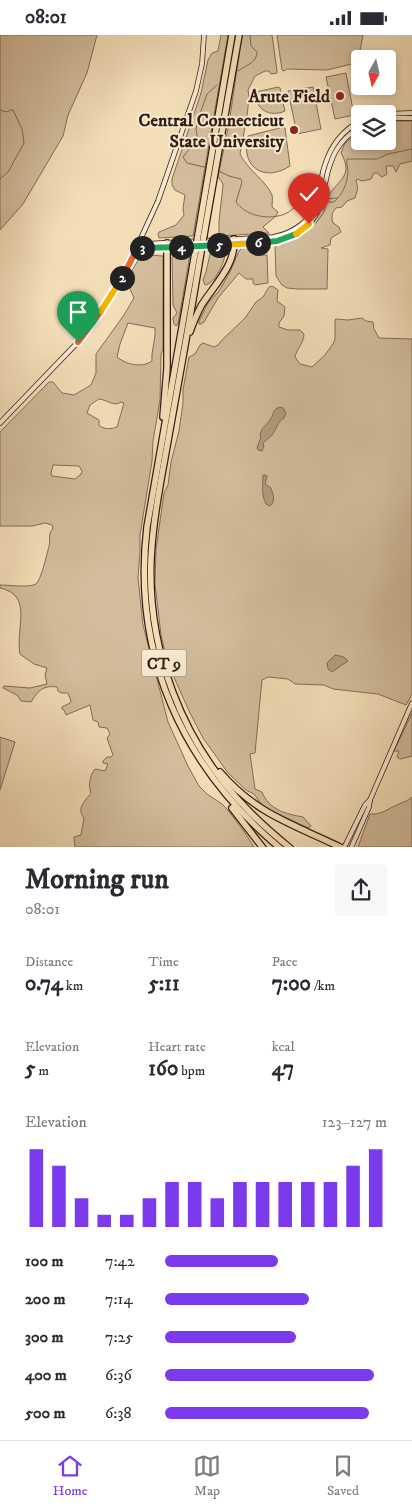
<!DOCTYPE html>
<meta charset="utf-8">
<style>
body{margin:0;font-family:"IM FELL DW Pica",serif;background:#f7f7f7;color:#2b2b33;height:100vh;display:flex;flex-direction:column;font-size:19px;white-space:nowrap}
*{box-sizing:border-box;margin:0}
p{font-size:16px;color:#7c7c81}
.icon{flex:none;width:28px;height:28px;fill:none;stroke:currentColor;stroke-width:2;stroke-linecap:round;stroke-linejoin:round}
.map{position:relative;height:812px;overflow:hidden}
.sheet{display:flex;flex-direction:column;background:#fff;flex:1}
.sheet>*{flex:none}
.needle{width:32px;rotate:188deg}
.controls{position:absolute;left:351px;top:15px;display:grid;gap:10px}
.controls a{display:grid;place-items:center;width:45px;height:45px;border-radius:5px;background:#fff;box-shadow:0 2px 8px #0003;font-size:25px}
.pin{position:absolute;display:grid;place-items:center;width:42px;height:42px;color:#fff;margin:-51px -21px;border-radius:50% 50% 50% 0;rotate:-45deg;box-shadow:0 0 5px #0007}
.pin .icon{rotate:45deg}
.km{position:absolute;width:25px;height:25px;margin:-12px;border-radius:50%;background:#222;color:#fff;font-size:14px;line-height:25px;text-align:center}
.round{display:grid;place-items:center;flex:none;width:52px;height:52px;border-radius:5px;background:#f7f7f7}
.summary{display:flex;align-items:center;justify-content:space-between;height:85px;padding:0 25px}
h1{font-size:28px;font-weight:700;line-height:38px}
.metrics{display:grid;grid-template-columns:repeat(3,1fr);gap:8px;height:85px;padding:5px 25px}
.metrics div{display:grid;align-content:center}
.metrics b{font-size:21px;font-weight:700}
.metrics small{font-size:14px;font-weight:400}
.metrics p{font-size:14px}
.chart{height:140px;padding:10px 25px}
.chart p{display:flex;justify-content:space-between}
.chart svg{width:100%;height:90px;margin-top:5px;stroke:#7c3aed;stroke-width:6}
ul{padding:0 25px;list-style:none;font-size:16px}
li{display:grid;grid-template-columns:80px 60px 1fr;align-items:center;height:38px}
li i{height:12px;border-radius:6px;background:#7c3aed}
.status{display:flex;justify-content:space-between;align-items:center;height:35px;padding:0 25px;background:#fff;direction:ltr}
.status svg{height:14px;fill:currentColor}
.dock{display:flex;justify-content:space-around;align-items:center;height:70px;border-top:1px solid #e1e1e2;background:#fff;font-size:14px;color:#7c7c81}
.dock a{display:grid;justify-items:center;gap:2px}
.dock .on{color:#7c3aed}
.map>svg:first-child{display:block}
.green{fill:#d2bc9b;stroke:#826c57;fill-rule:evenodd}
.water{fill:#b29c7f;stroke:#7f6954}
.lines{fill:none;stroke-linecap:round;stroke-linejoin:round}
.stream{stroke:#7f6954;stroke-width:1}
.secondary-casing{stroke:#331d13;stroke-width:5.5}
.highway-casing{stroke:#331d13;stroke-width:8}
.secondary{stroke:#f7e9d0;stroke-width:4}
.highway{stroke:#f3ddb7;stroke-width:5.5}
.highway-bridge-casing{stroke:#331d13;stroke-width:8;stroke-linecap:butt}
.highway-bridge{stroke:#f3ddb7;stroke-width:5.5}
.split-1-casing{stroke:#fff;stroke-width:10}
.split-2-casing{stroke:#fff;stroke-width:10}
.split-3-casing{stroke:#fff;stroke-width:10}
.split-4-casing{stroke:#fff;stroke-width:10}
.split-5-casing{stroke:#fff;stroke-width:10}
.split-6-casing{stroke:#fff;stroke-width:10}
.split-7-casing{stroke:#fff;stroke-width:10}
.split-8-casing{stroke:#fff;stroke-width:10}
.split-1{stroke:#f0652b;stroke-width:6}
.split-2{stroke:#f5b400;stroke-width:6}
.split-3{stroke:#f0652b;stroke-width:6}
.split-4{stroke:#22a559;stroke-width:6}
.split-5{stroke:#22a559;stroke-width:6}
.split-6{stroke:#f5b400;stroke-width:6}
.split-7{stroke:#22a559;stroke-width:6}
.split-8{stroke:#f5b400;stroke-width:6}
.poi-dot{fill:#8f2418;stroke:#f7e9d0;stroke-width:2}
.labels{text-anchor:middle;stroke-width:4;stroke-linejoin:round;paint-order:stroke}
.shield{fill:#f7e9d0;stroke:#6e5a4c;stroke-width:1}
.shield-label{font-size:16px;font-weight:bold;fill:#331d13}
.poi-label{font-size:18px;font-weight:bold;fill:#331d13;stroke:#f7e9d0;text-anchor:end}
</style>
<div class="status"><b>08:01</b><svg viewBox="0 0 49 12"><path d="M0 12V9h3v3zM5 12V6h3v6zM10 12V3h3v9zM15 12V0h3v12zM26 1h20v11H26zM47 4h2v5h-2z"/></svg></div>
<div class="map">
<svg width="412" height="813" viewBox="0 0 412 813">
<rect width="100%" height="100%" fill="#f3ddb7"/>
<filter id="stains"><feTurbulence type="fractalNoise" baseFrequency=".004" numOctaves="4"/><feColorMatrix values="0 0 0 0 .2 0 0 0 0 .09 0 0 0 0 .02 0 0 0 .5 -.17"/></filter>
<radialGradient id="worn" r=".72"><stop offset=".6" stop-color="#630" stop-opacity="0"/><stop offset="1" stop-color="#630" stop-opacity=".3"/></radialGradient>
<g class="green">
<polygon points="0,0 97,0 87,38 68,80 63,101 23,169 0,195"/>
<polygon points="221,0 228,0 193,201 159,203 158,199 159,197 176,190 184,180 183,173 185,160 175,155 172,150 172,144 201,58 208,25 212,18 218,16"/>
<path d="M242,0H272L277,36V38L271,39L269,36H265L255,41L248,55L249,62L247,82L240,119C247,134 267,147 272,160C273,163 272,168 272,172L278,177L276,181L263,192L269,198L219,201V186L223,150L222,147L218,142L229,89Z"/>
<polygon points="277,0 363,0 359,21 356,28 327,35 287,34 284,36 282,35"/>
<polygon points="346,38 354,80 335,84 326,42"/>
<path d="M278,52L280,53L285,76C270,83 254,74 256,57Z"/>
<polygon points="313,52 321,94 297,99 288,56"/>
<path d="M388,86H412V126L400,129L396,137L393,131H386L387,139L382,142L377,138H374L371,144L362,146L357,144L356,146C359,153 357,156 355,163L347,166L342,172L336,173C332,177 331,183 333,188L339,192L341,197L331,203L330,210L321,213L328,214L327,254H297L287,253L282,250L276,241L275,212C281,206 292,206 299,201C314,190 318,179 326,164C336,146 355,142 341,118L345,108L360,96V106H388Z"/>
<path d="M283,92L285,93L290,131C264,148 240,132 248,101Z"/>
<polygon points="256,210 261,211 262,213 260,215 262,220 267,220 268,248 255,250 253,248 253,244 246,244 239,238 218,263 204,287 201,289 199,289 199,286 208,268 219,256 230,237 239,216 244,211"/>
<path d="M221,213L226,215C225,226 216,248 205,250L203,245L206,237L211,215Z"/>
<polygon points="188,217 190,219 189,226 178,289 176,291 174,289 173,283 177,278 173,270 172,222 175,220 177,223 181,224 184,218"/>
<path d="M148,220L163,221V313L161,320L160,365L153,406L152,426L140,500V517L138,543L143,590L168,687L188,731L199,751L207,759L222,769L227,774L243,795L254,812H75L74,802L81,800L84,783C76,774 85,766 91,758C88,750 90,740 95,734L105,736L108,729L103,728V726L107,722H111L113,720L107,703L110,699L107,693L99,692L98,687L93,685L90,670L66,680L64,675L62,674V672L70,668L71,666L68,658H61L58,656L57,652C44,650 38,655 31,667L21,666L17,660L3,653L4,651L30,653L47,649L45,640L47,633L34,629L20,619C15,594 34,560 0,553V550C8,550 29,553 36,549C41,545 47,519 49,511C51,503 47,501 53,493L52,490L45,488L32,491H0V397L49,347H53L62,358L74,360L91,350L96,338V319L124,280L134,263L126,245L140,222ZM128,288L155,293C156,305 151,315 152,326C142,333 127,330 117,322L120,309ZM99,364C108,365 113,372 121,367L124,368L117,392C111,394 104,395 99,390V385L87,378L90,370ZM53,430L79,431L82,436L81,439L75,444L52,441L51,438Z"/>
<path d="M272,251L278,255L277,266L285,272L284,281L279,288V292L288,295H300L304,299C304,308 297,313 295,322L300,329L312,332L325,320L333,309L335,304V285L336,284L348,285L362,283L366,286L373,287L374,294L379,303L412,304V659L406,670L378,659L333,654L324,650L295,649L288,644L268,642L262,645L255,718L250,719L255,754L262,757C269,775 286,779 303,782L311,791L308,793L263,772L254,759L246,755L228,738L203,703L190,678L168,629L161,600L155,549L156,514L164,458L168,450L171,427L179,396L183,368V355L189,322L195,319L200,310L203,308L214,312L218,310L221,306L245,283L256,267L263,262L269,252Z"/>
<polygon points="412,678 412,721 400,724 397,722 399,716 394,716"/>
<polygon points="0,702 15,707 0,755"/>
<path d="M412,762V812H358L370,779C382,780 387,774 397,770C403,767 408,766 412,762Z"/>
</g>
<g class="water">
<path d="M280,372L283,373L286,378L284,383C277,387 277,394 272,400C269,404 266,404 263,409L264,411L262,416L258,415L257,413L261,402L260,400C262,391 266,391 270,385C275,379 271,375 280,372Z"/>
<path d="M263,440H265L267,441L265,449L271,453C273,460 276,466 270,471L266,469C261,460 263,450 263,440Z"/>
<polygon points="335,620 344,622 348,626 332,637 328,634 327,628"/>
</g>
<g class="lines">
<g class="stream">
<path d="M238,36C246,30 257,28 257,17L251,11L250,0"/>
<polyline points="0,75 6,77 11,75 13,75 22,94 24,108 8,137 0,144"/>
<polyline points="208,133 187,128 183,122 191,112 198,107 196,94 201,76 207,59 217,50"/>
<path d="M217,135L229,141L241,144L242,147L236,167C245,180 266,185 282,180C293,177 299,165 312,165"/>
<path d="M324,167H334C343,159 347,149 348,137C348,132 346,129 347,124H377L388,119L412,114"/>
<polyline points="316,188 324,177 327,164 337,163"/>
</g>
<g class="secondary-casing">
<g id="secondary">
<polyline points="382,79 412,78"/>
<polyline points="388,83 412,83"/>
<path d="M139,212L144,209L273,202C294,198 312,186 317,164C321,152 321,139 326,127C332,109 344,95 360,86"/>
<path d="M139,212L143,214H151L272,207C296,203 316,189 322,165C325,152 326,139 331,127C336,112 347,100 360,92"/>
<polyline points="0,388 78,307 104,271 129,229 158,166 196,56 202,29 204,0"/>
<polyline points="344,813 365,770 370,765"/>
<polyline points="351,813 369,772 370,765 412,668"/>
</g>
</g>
<g class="highway-casing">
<g id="highway">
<polyline points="198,200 232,0"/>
<polyline points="204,200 239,0"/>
<path d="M201,217C191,278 180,339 169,400C162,441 153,482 151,524C147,615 182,706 245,772C259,787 274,800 290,813"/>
<path d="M195,218L147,492C132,620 182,731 280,813"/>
<path d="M190,297C193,288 197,279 201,271C214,250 236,230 234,204"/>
<polyline points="163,382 167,333 167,208"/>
<path d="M220,737C257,780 293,789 342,813"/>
<polyline points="232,773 263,813"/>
</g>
</g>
<use href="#secondary" class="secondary"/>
<use href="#highway" class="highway"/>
<g class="highway-bridge-casing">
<g id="highway-bridge">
<polyline points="201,217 204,200"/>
<polyline points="195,218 198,200"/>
</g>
</g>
<use href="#highway-bridge" class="highway-bridge"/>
</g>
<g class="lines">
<g class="split-1-casing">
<polyline id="split-1" points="78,307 101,276"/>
</g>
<g class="split-2-casing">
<polyline id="split-2" points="101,276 122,243"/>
</g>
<g class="split-3-casing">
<polyline id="split-3" points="122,243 138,212 142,213"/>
</g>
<g class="split-4-casing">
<polyline id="split-4" points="142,213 181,212"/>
</g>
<g class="split-5-casing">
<polyline id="split-5" points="181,212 219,210"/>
</g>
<g class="split-6-casing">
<polyline id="split-6" points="219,210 258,208"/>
</g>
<g class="split-7-casing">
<polyline id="split-7" points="258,208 277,206 296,199"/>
</g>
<g class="split-8-casing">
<polyline id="split-8" points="296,199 309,189"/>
</g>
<use href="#split-1" class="split-1"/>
<use href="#split-2" class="split-2"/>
<use href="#split-3" class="split-3"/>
<use href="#split-4" class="split-4"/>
<use href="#split-5" class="split-5"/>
<use href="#split-6" class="split-6"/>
<use href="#split-7" class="split-7"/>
<use href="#split-8" class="split-8"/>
</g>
<g class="poi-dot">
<circle cx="340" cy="61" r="5"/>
<circle cx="294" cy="95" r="5"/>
</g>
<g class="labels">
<rect class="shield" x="141.5" y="614.5" width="45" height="27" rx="4"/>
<g class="shield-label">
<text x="164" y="634">CT 9</text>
</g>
<g class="poi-label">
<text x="330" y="67">Arute Field</text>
<text x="284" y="91">Central Connecticut<tspan x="284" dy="21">State University</tspan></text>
</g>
</g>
<rect width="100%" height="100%" filter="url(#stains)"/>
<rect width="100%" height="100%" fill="url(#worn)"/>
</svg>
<div class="controls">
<a><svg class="needle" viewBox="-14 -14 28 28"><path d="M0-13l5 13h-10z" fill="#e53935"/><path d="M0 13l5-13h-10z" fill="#7c7c81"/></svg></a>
<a><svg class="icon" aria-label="layers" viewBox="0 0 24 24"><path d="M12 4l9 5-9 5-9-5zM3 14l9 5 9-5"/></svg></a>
</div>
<div class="pin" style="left:78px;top:307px;background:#1e9e55"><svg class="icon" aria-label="arrive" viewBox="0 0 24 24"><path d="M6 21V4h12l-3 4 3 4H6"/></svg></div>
<div class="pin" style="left:309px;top:189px;background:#d93025"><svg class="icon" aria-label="check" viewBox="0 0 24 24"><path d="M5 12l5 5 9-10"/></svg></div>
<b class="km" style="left:122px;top:243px">2</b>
<b class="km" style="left:142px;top:213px">3</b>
<b class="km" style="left:181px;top:212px">4</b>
<b class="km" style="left:219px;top:210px">5</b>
<b class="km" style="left:258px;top:208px">6</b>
</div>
<section class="sheet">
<div class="summary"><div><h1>Morning run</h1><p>08:01</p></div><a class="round"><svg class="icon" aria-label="share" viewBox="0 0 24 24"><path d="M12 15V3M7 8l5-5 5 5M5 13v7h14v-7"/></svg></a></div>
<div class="metrics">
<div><p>Distance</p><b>0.74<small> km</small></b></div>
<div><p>Time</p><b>5:11</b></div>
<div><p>Pace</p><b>7:00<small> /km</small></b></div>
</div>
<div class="metrics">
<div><p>Elevation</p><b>5<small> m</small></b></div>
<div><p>Heart rate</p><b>160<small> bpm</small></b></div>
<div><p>kcal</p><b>47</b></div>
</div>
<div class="chart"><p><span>Elevation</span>123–127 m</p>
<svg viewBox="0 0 160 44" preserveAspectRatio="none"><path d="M5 44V6M15 44V14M25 44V30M35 44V38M45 44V38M55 44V30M65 44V22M75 44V22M85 44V30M95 44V22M105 44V22M115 44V22M125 44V22M135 44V22M145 44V14M155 44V6"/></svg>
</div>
<ul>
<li><b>100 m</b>7:42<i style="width:51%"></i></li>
<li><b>200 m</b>7:14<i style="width:65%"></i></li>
<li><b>300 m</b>7:25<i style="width:59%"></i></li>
<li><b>400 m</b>6:36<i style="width:94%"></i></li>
<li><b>500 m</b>6:38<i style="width:92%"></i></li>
</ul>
</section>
<nav class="dock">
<a class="on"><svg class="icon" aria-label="home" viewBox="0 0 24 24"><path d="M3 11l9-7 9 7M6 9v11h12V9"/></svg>Home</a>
<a><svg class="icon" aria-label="map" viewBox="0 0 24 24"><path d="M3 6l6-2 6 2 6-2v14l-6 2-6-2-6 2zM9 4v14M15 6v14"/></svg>Map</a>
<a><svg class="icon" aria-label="saved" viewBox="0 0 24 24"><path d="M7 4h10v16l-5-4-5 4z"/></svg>Saved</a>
</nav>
